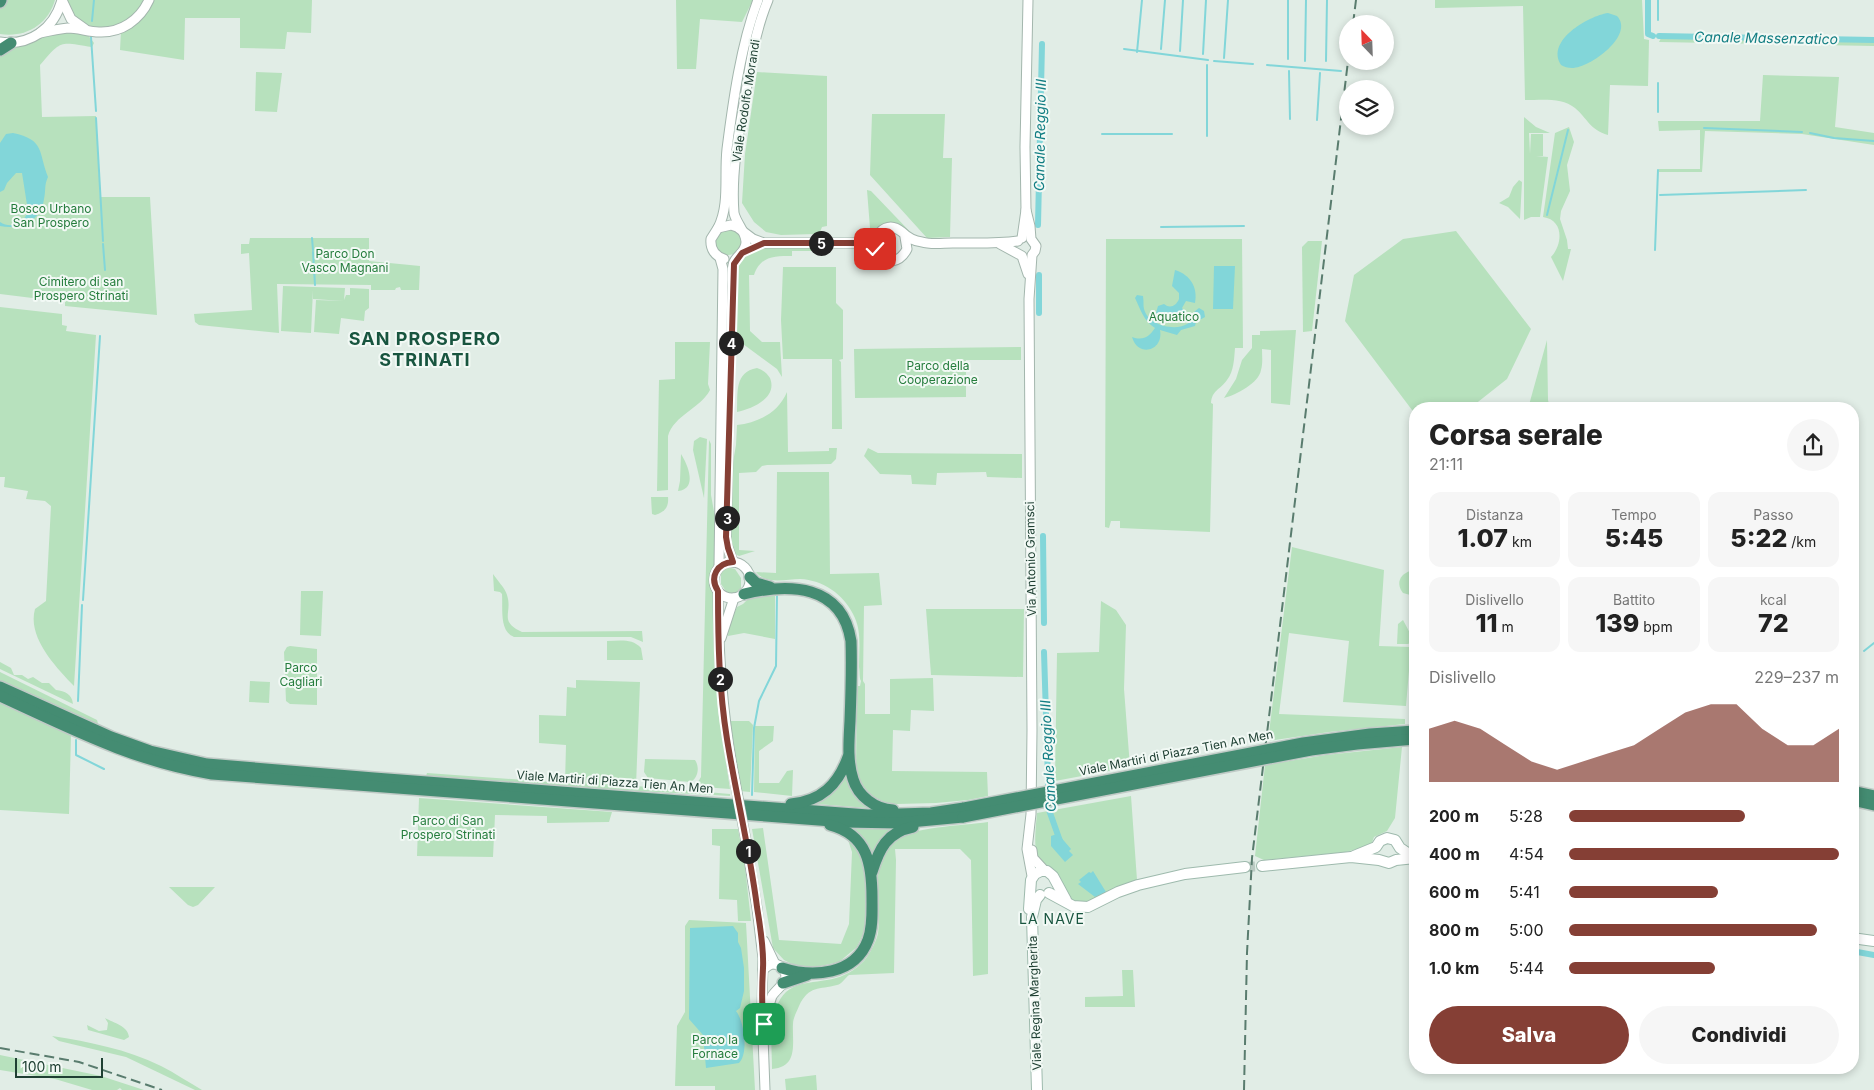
<!DOCTYPE html>
<html lang="it">
<meta charset="utf-8">
<style>
body{margin:0;font-family:Inter,sans-serif;background:#f6f6f6;color:#222;height:100vh;display:flex;flex-direction:column;font-size:19px;white-space:nowrap}
*{box-sizing:border-box;margin:0}
p{font-size:16px;color:#767676}
.icon{flex:none;width:28px;height:28px;fill:none;stroke:currentColor;stroke-width:2;stroke-linecap:round;stroke-linejoin:round}
.map{position:relative;flex:1;overflow:hidden}
.details{position:absolute;left:1409px;top:402px;width:450px;height:672px;display:flex;flex-direction:column;background:#fff;border-radius:20px;box-shadow:0 2px 8px #0003}
.details>*{flex:none}
.needle{width:32px;rotate:337deg}
.controls{position:absolute;left:1339px;top:15px;display:grid;gap:10px}
.controls a{display:grid;place-items:center;width:55px;height:55px;border-radius:50%;background:#fff;box-shadow:0 2px 8px #0003;font-size:25px}
.scale{position:absolute;left:15px;bottom:12px;width:88px;box-sizing:border-box;padding-left:5px;border:2px solid #1f4033;border-top:0;font-size:14px;line-height:18px;white-space:nowrap;color:#1f4033;-webkit-text-stroke:4px #f2f9f5;paint-order:stroke}
.pin{position:absolute;display:grid;place-items:center;width:42px;height:42px;color:#fff;margin:-21px;border-radius:10px;box-shadow:0 2px 8px #0006}
.km{position:absolute;width:25px;height:25px;margin:-12px;border-radius:50%;background:#222;color:#fff;font-size:14px;line-height:25px;text-align:center}
.round{display:grid;place-items:center;flex:none;width:52px;height:52px;border-radius:26px;background:#f6f6f6}
.head{display:flex;align-items:center;justify-content:space-between;height:85px;padding:0 20px}
h1{font-size:28px;font-weight:800;line-height:38px}
.figures{display:grid;grid-template-columns:repeat(3,1fr);gap:8px;height:85px;padding:5px 20px}
.figures div{display:grid;align-content:center;border-radius:12px;background:#f6f6f6;text-align:center}
.figures b{font-size:25px;font-weight:800}
.figures small{font-size:14px;font-weight:400}
.figures p{font-size:14px}
.chart{height:140px;padding:10px 20px}
.chart p{display:flex;justify-content:space-between}
.chart svg{width:100%;height:90px;margin-top:5px;fill:#853f35;opacity:.7}
.cta{display:flex;gap:10px;margin-top:auto;padding:10px 20px}
.cta a{flex:1;height:58px;border-radius:30px;background:#853f35;color:#fff;font-size:20px;font-weight:800;line-height:58px;text-align:center}
.cta a+a{background:#f6f6f6;color:#222}
ul{padding:0 20px;list-style:none;font-size:16px}
li{display:grid;grid-template-columns:80px 60px 1fr;align-items:center;height:38px}
li i{height:12px;border-radius:6px;background:#853f35}
.map>svg:first-child{display:block}
.green{fill:#b7e1bd}
.water{fill:#82d6d9}
.lines{fill:none;stroke-linecap:round;stroke-linejoin:round}
.stream{stroke:#82d6d9;stroke-width:2}
.canal{stroke:#82d6d9;stroke-width:6}
.secondary-tunnel{stroke:#bacac2;stroke-width:10;stroke-dasharray:10 5;stroke-linecap:butt}
.tertiary-casing{stroke:#a3b6ad;stroke-width:11}
.secondary-casing{stroke:#9ebaad;stroke-width:12}
.trunk-casing{stroke:#c0cac6;stroke-width:14}
.tertiary{stroke:#fff;stroke-width:9}
.secondary{stroke:#fff;stroke-width:10}
.trunk{stroke:#448c72;stroke-width:11}
.rail{stroke:#597c6e;stroke-width:2;stroke-dasharray:10 5;stroke-linecap:butt}
.tertiary-bridge-casing{stroke:#a3b6ad;stroke-width:11;stroke-linecap:butt}
.trunk-bridge-casing{stroke:#c0cac6;stroke-width:14;stroke-linecap:butt}
.tertiary-bridge{stroke:#fff;stroke-width:9}
.trunk-bridge{stroke:#448c72;stroke-width:11}
.route-casing{stroke:#fff;stroke-width:10}
.route{stroke:#853f35;stroke-width:6}
.labels{text-anchor:middle;stroke-width:4;stroke-linejoin:round;paint-order:stroke}
.street-label{font-size:12px;fill:#1f4033;stroke:#f2f9f5}
.park-label{font-size:12px;fill:#247c3c;stroke:#f2f9f5}
.water-label{font-size:14px;font-style:italic;fill:#127e83;stroke:#f2f9f5}
.neighbourhood-label{font-size:14px;letter-spacing:1px;fill:#18553f;stroke:#f2f9f5}
.district-label{font-size:18px;font-weight:bold;letter-spacing:1px;fill:#18553f;stroke:#f2f9f5}
</style>
<div class="map">
<svg width="1874" height="1090" viewBox="0 0 1874 1090">
<rect width="100%" height="100%" fill="#e1ede6"/>
<g class="green">
<path d="M0,0H55C48,25 25,38 0,34Z"/>
<path d="M67,0H145C140,9 135,15 127,20C106,33 69,29 67,0Z"/>
<polygon points="153,0 312,0 311,33 287,32 285,49 240,48 240,18 185,18 184,60 120,50 121,31"/>
<polygon points="676,0 753,0 742,22 700,19 696,69 677,69"/>
<path d="M1435,0H1642L1644,39L1649,40L1648,86L1610,85L1608,135C1590,130 1587,118 1575,108C1562,97 1541,100 1525,100L1523,6L1435,8Z"/>
<path d="M68,30L87,34L94,43L92,47C60,42 62,39 40,65L42,117L96,116L100,197H150L157,315L65,306V302L0,294V55L14,47L27,44L43,36Z"/>
<polygon points="1661,38 1874,41 1874,46 1659,42"/>
<polygon points="256,72 282,73 277,112 255,111"/>
<polygon points="757,72 827,76 827,226 822,227 820,232 816,234 781,235 766,232 754,222 742,203 745,154"/>
<polygon points="1763,75 1839,77 1835,127 1874,133 1874,145 1802,134 1705,131 1702,172 1659,172 1659,169 1700,169 1700,130 1659,131 1658,121 1760,121"/>
<polygon points="872,114 945,114 943,158 952,158 950,237 927,238 870,175"/>
<polygon points="1524,117 1536,127 1550,133 1529,133 1530,154 1531,134 1543,134 1543,156 1536,156 1548,157 1540,217 1531,217 1524,220"/>
<path d="M1569,127L1574,142L1567,165L1570,191L1561,211L1560,219L1567,240L1568,249H1571L1563,281L1551,257C1563,244 1564,220 1543,217L1555,133Z"/>
<polygon points="1519,180 1522,182 1520,219 1508,207 1499,203 1509,197 1513,187"/>
<polygon points="867,190 871,191 916,238 901,228 877,230 869,236 862,236 870,228"/>
<circle cx="728" cy="242" r="13"/>
<polygon points="1456,231 1531,329 1507,379 1469,409 1415,409 1415,414 1345,321 1354,275 1403,239"/>
<polygon points="250,238 369,238 369,261 420,266 419,290 401,290 400,287 396,288 395,290 371,290 371,285 277,284 279,333 199,325 195,322 194,314 252,310 249,253 241,254 241,244 249,244"/>
<path d="M1106,239H1242L1243,348H1235C1234,359 1234,371 1227,380C1220,390 1212,390 1211,403L1213,404L1210,532L1120,528V521H1111L1109,528L1105,527Z"/>
<polygon points="1308,241 1322,241 1312,331 1303,332 1302,247"/>
<path d="M760,246H810L813,249H817V251H792V256C775,256 760,256 754,275H749L750,331L762,342H780L782,377L777,369L743,344L736,331L737,264L749,251Z"/>
<polygon points="783,267 836,267 836,303 843,310 843,359 839,360 841,362 842,429 832,429 832,359 783,359 781,320"/>
<polygon points="283,286 345,288 344,300 346,295 350,295 350,288 369,289 369,308 365,311 364,321 341,318 339,334 314,332 316,300 344,301 313,299 313,290 311,333 281,331"/>
<path d="M0,307L62,314V325L67,326L66,331L96,335L74,686C56,667 27,637 35,609L46,601L51,506L45,501L26,499L28,491L4,487L5,477H0Z"/>
<path d="M1296,330L1290,405L1271,403V350L1262,349C1262,356 1263,363 1261,370C1259,383 1236,395 1224,398L1236,379L1242,360L1252,348V335H1260V331Z"/>
<polygon points="1547,340 1548,400 1549,404 1552,405 1551,409 1531,409 1529,405"/>
<path d="M675,342H710L708,384L710,390C700,409 674,415 668,436V490L657,491L659,380L675,379Z"/>
<polygon points="1021,347 1021,360 966,360 966,397 855,398 854,349"/>
<path d="M757,368C763,370 767,373 770,378C778,398 752,409 737,412C738,393 734,372 757,368Z"/>
<path d="M787,392L788,452L829,451V448H837L836,459L831,464L767,465L762,466L756,472L739,473V550L755,551L739,556L735,554L730,541L733,462L736,445L737,425C759,422 778,413 787,392Z"/>
<polygon points="700,437 707,439 704,498 693,450 694,441"/>
<polygon points="709,440 711,444 711,495 715,517 715,563 711,572 710,582 715,596 715,661 718,710 730,789 690,786 698,782 701,777"/>
<polygon points="868,448 878,453 1022,454 1022,478 987,477 986,472 937,473 936,485 912,484 911,475 880,474 864,456"/>
<path d="M681,454C688,465 698,489 678,491L680,481Z"/>
<path d="M777,472H829L830,574L879,573L882,605L864,606L863,681L865,684V714H890V679L933,678L934,711L911,710L910,731L893,730L892,771L987,772L988,796L968,800L936,803L897,804H889L872,796L861,784L856,771L857,686H860L861,681C859,678 860,672 859,667C859,649 862,630 853,614C843,594 823,580 800,579C786,579 766,585 756,572L776,573Z"/>
<path d="M651,497H668C669,507 665,512 655,515L652,514Z"/>
<polygon points="1292,547 1384,570 1379,646 1411,647 1406,706 1343,702 1349,641 1289,633 1279,714 1405,719 1405,724 1329,732 1268,741"/>
<polygon points="727,567 735,569 741,578 741,589 735,595 727,593 721,584 721,573"/>
<path d="M1410,571L1415,572L1414,596L1403,593C1396,584 1399,575 1410,571Z"/>
<path d="M493,574C497,580 505,588 507,595C513,613 498,621 522,632L642,631L643,642L631,637H514C499,631 503,609 502,594L500,592L494,591Z"/>
<polygon points="301,591 323,591 321,636 300,635"/>
<polygon points="775,595 775,639 744,633 728,636 729,625 737,607 743,604 749,598"/>
<polygon points="1101,601 1116,610 1126,625 1124,689 1130,767 1055,781 1057,653 1099,652"/>
<polygon points="926,609 1024,609 1023,677 931,675"/>
<polygon points="1403,620 1411,635 1410,643 1408,644 1397,644 1398,624"/>
<path d="M607,641C619,641 632,638 641,648L643,660H607Z"/>
<polygon points="290,646 317,649 317,705 290,704 286,701 284,652 287,647"/>
<path d="M0,662L11,668L14,675H22L28,679L33,677L42,683H49L56,690C65,691 72,694 73,704L0,669Z"/>
<polygon points="0,672 97,720 99,727 0,681"/>
<polygon points="576,680 640,682 636,786 730,794 730,796 425,779 427,773 565,783 566,745 539,743 539,715 566,716 567,687 576,688"/>
<polygon points="250,681 270,682 269,703 249,702"/>
<polygon points="0,703 71,734 69,814 0,810"/>
<polygon points="730,721 749,721 753,725 750,792 740,791"/>
<polygon points="755,726 774,726 773,741 759,751 759,783 779,783 787,771 793,770 792,796 754,792"/>
<polygon points="1402,747 1395,818 1387,831 1374,837 1371,845 1346,852 1264,860 1255,856 1265,765 1326,755"/>
<path d="M645,759L695,760C700,767 698,779 690,782L648,778L644,772Z"/>
<polygon points="845,776 847,776 868,808 817,804"/>
<path d="M1131,796L1137,880C1122,887 1079,914 1067,895C1063,888 1062,879 1057,873C1053,867 1047,866 1041,862C1032,855 1036,825 1037,813Z"/>
<polygon points="419,798 612,812 609,822 547,823 547,816 495,815 493,857 417,856"/>
<path d="M988,822V974L973,976L971,860L960,849H895L896,860L894,973L849,975C845,978 842,984 837,985C819,990 809,985 799,1006C797,1011 793,1018 793,1024C792,1043 799,1067 772,1069C772,1050 769,1027 776,1009C786,978 811,985 836,978C847,975 860,967 867,957C871,951 877,940 878,933C882,907 869,860 892,842C911,826 963,826 988,822Z"/>
<polygon points="853,827 893,829 873,860 851,830"/>
<polygon points="763,828 779,940 841,944 849,924 852,852 848,840 853,839 867,869 866,928 857,947 839,962 816,967 796,966 784,960 773,948 752,829"/>
<polygon points="712,829 738,829 745,867 751,921 738,921 737,900 719,899 720,846 712,845"/>
<polygon points="169,887 215,887 198,905 193,907 188,905"/>
<polygon points="689,920 746,923 755,1090 715,1090 715,1086 675,1086 677,1026 685,1012 685,926"/>
<polygon points="1122,970 1133,970 1135,1007 1085,1007 1085,997 1123,996"/>
<path d="M105,1018C114,1023 128,1026 129,1037L124,1040L88,1030L87,1025L99,1031L107,1030L108,1023Z"/>
<path d="M52,1036C90,1042 126,1049 161,1066C175,1073 188,1082 202,1090H195L126,1057L59,1041Z"/>
<polygon points="0,1055 101,1076 144,1090 122,1090 120,1088 117,1090 92,1090 55,1079 0,1070"/>
<polygon points="816,1075 817,1090 786,1090 785,1079"/>
</g>
<g class="water">
<path d="M1608,13L1617,16C1635,35 1590,68 1572,68C1568,68 1564,67 1561,65C1545,41 1588,16 1608,13Z"/>
<path d="M13,133C45,140 38,151 48,177C44,185 46,191 44,199C41,221 21,230 0,226V222C11,229 24,224 28,211L22,173H16L7,183L4,190L0,192V143L6,134Z"/>
<polygon points="1214,266 1235,266 1233,309 1213,309"/>
<path d="M1175,270C1191,275 1198,288 1195,303L1186,301L1182,308L1186,313C1176,320 1166,321 1156,313L1158,306L1164,304C1170,309 1176,306 1179,299V293L1172,286Z"/>
<path d="M1137,295L1143,296C1144,302 1143,306 1144,309C1149,330 1194,335 1194,312L1199,308L1204,311L1205,317L1196,322L1195,326L1181,330L1177,335L1160,330C1164,351 1138,358 1132,337C1143,341 1149,337 1155,328C1143,320 1141,310 1135,298Z"/>
<polygon points="1057,834 1059,835 1071,849 1069,851 1073,855 1065,862 1051,846 1051,836"/>
<polygon points="1093,871 1106,892 1095,897 1078,884 1081,882 1079,880 1089,872 1091,873"/>
<path d="M733,926L738,933V942L741,948L744,968V991L740,1008L736,1011C744,1021 749,1053 739,1063L706,1068L703,1035L689,1019L690,928Z"/>
</g>
<g class="lines">
<g class="stream">
<polyline points="1288,0 1288,59"/>
<polyline points="1658,0 1658,20"/>
<polyline points="92,21 94,0"/>
<polyline points="91,37 96,111"/>
<polyline points="1124,49 1208,60"/>
<polyline points="1161,49 1165,0"/>
<polyline points="1180,51 1183,0"/>
<polyline points="1137,52 1142,0"/>
<polyline points="1203,54 1206,0"/>
<polyline points="1224,58 1228,0"/>
<polyline points="1214,61 1253,64"/>
<polyline points="1305,61 1306,0"/>
<polyline points="1326,61 1327,0"/>
<polyline points="1267,65 1341,71"/>
<polyline points="1289,71 1290,119"/>
<polyline points="1658,112 1658,83"/>
<polyline points="96,118 103,241"/>
<polyline points="1317,120 1320,73"/>
<polyline points="1704,128 1802,132"/>
<polyline points="1810,133 1834,138 1874,141"/>
<polyline points="1102,134 1172,134"/>
<polyline points="1207,136 1207,65"/>
<polyline points="1660,195 1806,190"/>
<polyline points="1547,215 1568,130"/>
<polyline points="1161,227 1244,226"/>
<polyline points="312,238 313,250"/>
<polyline points="103,244 105,270"/>
<polyline points="1655,250 1658,170"/>
<polyline points="313,252 315,285"/>
<polyline points="83,600 100,336"/>
<polyline points="1864,651 1874,643"/>
<polyline points="78,701 82,605"/>
<polyline points="1852,733 1856,733"/>
<polyline points="76,740 76,755 104,769"/>
<polyline points="752,795 754,728 759,701 776,666 777,594"/>
</g>
<g class="canal">
<polyline points="1648,0 1648,34 1653,36"/>
<polyline points="1659,36 1874,40"/>
<polyline points="1038,225 1042,44"/>
<polyline points="1039,275 1039,313"/>
<polyline points="1043,536 1044,623"/>
<polyline points="1044,652 1049,810 1060,841"/>
<polyline points="1852,951 1874,955"/>
</g>
<polyline class="secondary-tunnel" points="1245,867 1262,866"/>
<g class="tertiary-casing">
<g id="tertiary">
<polyline points="62,0 71,19 85,29"/>
<path d="M40,33C49,31 58,29 68,28C78,28 89,32 99,32C121,33 140,20 149,0"/>
<path d="M0,42C30,46 54,29 62,0"/>
<polyline points="1026,210 1030,226 1031,239 1036,246 1035,251 1032,255 1029,299 1032,730 1031,814 1027,849 1032,876"/>
<path d="M718,228C730,205 724,175 727,149C733,102 741,44 758,0"/>
<path d="M905,237L907,249C904,255 899,260 892,261C860,265 877,211 902,232C908,238 913,241 922,242C931,245 943,243 953,243C975,243 996,244 1018,241"/>
<polyline points="1022,238 1026,210 1025,147 1028,0"/>
<polyline points="1000,244 1022,256 1028,274"/>
<path d="M724,259C715,256 710,249 711,239L718,228L731,225L737,227L753,239L764,243H857L867,246L877,254"/>
<path d="M733,562L726,542L732,286C732,279 731,269 734,262C737,255 746,252 746,242C746,232 736,223 734,213C731,175 738,136 745,98C750,65 755,31 768,0"/>
<circle cx="732" cy="580" r="18"/>
<polyline points="719,567 723,269 720,258"/>
<path d="M718,591C718,650 722,708 732,765"/>
<polyline points="721,638 734,598"/>
<polyline points="746,841 757,908 763,958 762,1010 765,1090"/>
<polyline points="1032,850 1033,858 1044,870"/>
<polyline points="764,941 775,964"/>
<path d="M763,970C766,967 769,964 774,964C778,964 781,966 784,970C791,981 777,988 772,996C769,1004 768,1012 765,1019"/>
</g>
</g>
<g class="secondary-casing">
<g id="secondary">
<polyline points="1354,856 1376,847 1380,841 1387,838 1395,840 1400,848 1415,858"/>
<polyline points="1262,866 1351,857 1379,860 1389,863 1396,860 1415,858"/>
<polyline points="1049,893 1073,906 1088,907 1118,892 1138,885 1185,874 1245,867"/>
<polyline points="1029,909 1031,880 1035,874 1041,871 1047,871 1053,876 1066,900"/>
<polyline points="1852,938 1874,941"/>
<polyline points="1037,1090 1032,917 1036,900 1040,895"/>
</g>
</g>
<g class="trunk-casing">
<g id="trunk">
<polyline points="0,2 1,0"/>
<polyline points="0,50 11,43"/>
<polyline points="750,577 756,583 770,587"/>
<path d="M744,594C789,583 842,584 851,641C852,668 851,695 850,721C849,740 847,761 853,779C858,796 875,809 893,810"/>
<polyline points="0,687 111,737 150,751 207,764 374,778 868,815 931,813 964,808"/>
<path d="M0,696C72,729 133,761 212,774L845,822L899,823L963,817"/>
<polyline points="1852,791 1874,796"/>
<polyline points="1852,800 1874,805"/>
<path d="M791,804C821,801 838,785 848,757"/>
<path d="M872,872C879,849 887,832 913,827"/>
<path d="M782,968C813,978 855,975 868,940C873,927 872,912 872,898C872,865 868,835 830,825"/>
<polyline points="783,983 807,975"/>
</g>
</g>
<use href="#tertiary" class="tertiary"/>
<use href="#secondary" class="secondary"/>
<use href="#trunk" class="trunk"/>
<g class="rail">
<polyline points="1353,24 1356,0"/>
<polyline points="0,1048 79,1062 162,1090"/>
<polyline points="1244,1090 1247,953 1252,858 1348,61"/>
</g>
<g class="tertiary-bridge-casing">
<polyline id="tertiary-bridge" points="732,765 746,841"/>
</g>
<g class="trunk-bridge-casing">
<g id="trunk-bridge">
<polyline points="964,808 1303,743 1370,734 1415,731"/>
<polyline points="963,817 1311,750 1357,744 1415,739"/>
</g>
</g>
<use href="#tertiary-bridge" class="tertiary-bridge"/>
<use href="#trunk-bridge" class="trunk-bridge"/>
</g>
<g class="lines">
<g class="route-casing">
<path id="route" d="M764,1024C761,1006 762,986 763,968C764,950 760,925 757,907C750,851 736,795 727,739C719,690 718,640 718,591C709,577 717,563 733,562L728,548L726,537L734,264L742,253L764,243H857L867,246L877,254L875,249"/>
</g>
<use href="#route" class="route"/>
</g>
<g class="labels">
<g class="street-label">
<text transform="translate(746 101) rotate(-81)" y="4">Viale Rodolfo Morandi</text>
<text transform="translate(1031 559) rotate(-91)" y="4">Via Antonio Gramsci</text>
<text transform="translate(1176 753) rotate(-11)" y="4">Viale Martiri di Piazza Tien An Men</text>
<text transform="translate(615 782) rotate(4)" y="4">Viale Martiri di Piazza Tien An Men</text>
<text transform="translate(1035 1003) rotate(-92)" y="4">Viale Regina Margherita</text>
</g>
<g class="park-label">
<text x="51" y="213">Bosco Urbano<tspan x="51" dy="14">San Prospero</tspan></text>
<text x="345" y="258">Parco Don<tspan x="345" dy="14">Vasco Magnani</tspan></text>
<text x="81" y="286">Cimitero di san<tspan x="81" dy="14">Prospero Strinati</tspan></text>
<text x="1174" y="321">Aquatico</text>
<text x="938" y="370">Parco della<tspan x="938" dy="14">Cooperazione</tspan></text>
<text x="301" y="672">Parco<tspan x="301" dy="14">Cagliari</tspan></text>
<text x="448" y="825">Parco di San<tspan x="448" dy="14">Prospero Strinati</tspan></text>
<text x="715" y="1044">Parco la<tspan x="715" dy="14">Fornace</tspan></text>
</g>
<g class="water-label">
<text transform="translate(1766 38) rotate(1)" y="5">Canale Massenzatico</text>
<text transform="translate(1040 135) rotate(-89)" y="5">Canale Reggio III</text>
<text transform="translate(1048 756) rotate(-93)" y="5">Canale Reggio III</text>
</g>
<g class="neighbourhood-label">
<text x="1052" y="924">LA NAVE</text>
</g>
<g class="district-label">
<text x="425" y="345">SAN PROSPERO<tspan x="425" dy="21">STRINATI</tspan></text>
</g>
</g>
</svg>
<div class="controls">
<a><svg class="needle" viewBox="-14 -14 28 28"><path d="M0-13l5 13h-10z" fill="#e53935"/><path d="M0 13l5-13h-10z" fill="#767676"/></svg></a>
<a><svg class="icon" aria-label="layers" viewBox="0 0 24 24"><path d="M12 4l9 5-9 5-9-5zM3 14l9 5 9-5"/></svg></a>
</div>
<div class="scale">100 m</div>
<div class="pin" style="left:764px;top:1024px;background:#1e9e55"><svg class="icon" aria-label="arrive" viewBox="0 0 24 24"><path d="M6 21V4h12l-3 4 3 4H6"/></svg></div>
<div class="pin" style="left:875px;top:249px;background:#d93025"><svg class="icon" aria-label="check" viewBox="0 0 24 24"><path d="M5 12l5 5 9-10"/></svg></div>
<b class="km" style="left:748px;top:851px">1</b>
<b class="km" style="left:720px;top:679px">2</b>
<b class="km" style="left:727px;top:518px">3</b>
<b class="km" style="left:731px;top:343px">4</b>
<b class="km" style="left:821px;top:243px">5</b>
<section class="details">
<div class="head"><div><h1>Corsa serale</h1><p>21:11</p></div><a class="round"><svg class="icon" aria-label="share" viewBox="0 0 24 24"><path d="M12 15V3M7 8l5-5 5 5M5 13v7h14v-7"/></svg></a></div>
<div class="figures">
<div><p>Distanza</p><b>1.07<small> km</small></b></div>
<div><p>Tempo</p><b>5:45</b></div>
<div><p>Passo</p><b>5:22<small> /km</small></b></div>
</div>
<div class="figures">
<div><p>Dislivello</p><b>11<small> m</small></b></div>
<div><p>Battito</p><b>139<small> bpm</small></b></div>
<div><p>kcal</p><b>72</b></div>
</div>
<div class="chart"><p><span>Dislivello</span>229–237 m</p>
<svg viewBox="0 0 160 44" preserveAspectRatio="none"><path d="M0 44V18L10 14L20 18L30 26L40 34L50 38L60 34L70 30L80 26L90 18L100 10L110 6L120 6L130 18L140 26L150 26L160 18V44z"/></svg>
</div>
<ul>
<li><b>200 m</b>5:28<i style="width:65%"></i></li>
<li><b>400 m</b>4:54<i style="width:100%"></i></li>
<li><b>600 m</b>5:41<i style="width:55%"></i></li>
<li><b>800 m</b>5:00<i style="width:92%"></i></li>
<li><b>1.0 km</b>5:44<i style="width:54%"></i></li>
</ul>
<div class="cta"><a>Salva</a><a>Condividi</a></div>
</section>
</div>
